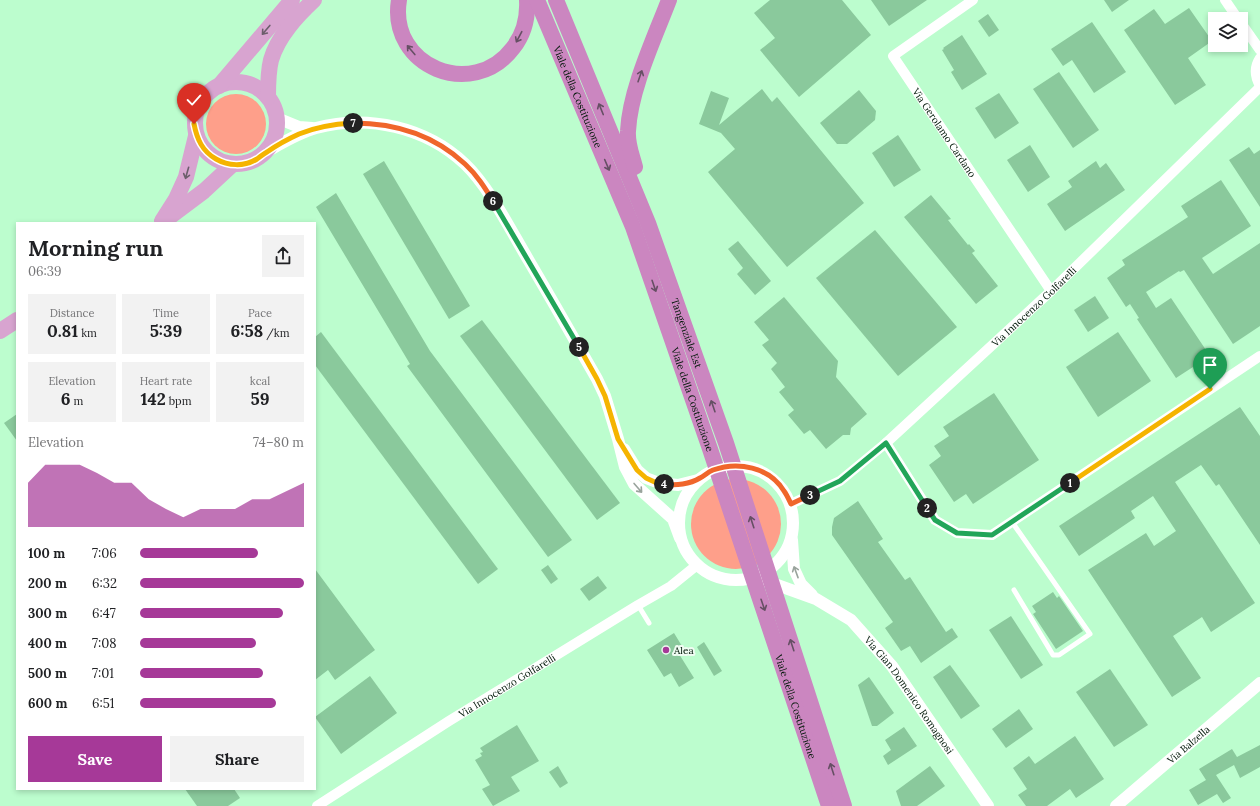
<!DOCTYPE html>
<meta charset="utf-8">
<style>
body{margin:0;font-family:Lora,serif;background:#f2f2f2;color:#202124;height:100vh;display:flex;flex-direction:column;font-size:15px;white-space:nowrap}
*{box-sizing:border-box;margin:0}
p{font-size:13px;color:#757577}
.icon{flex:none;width:22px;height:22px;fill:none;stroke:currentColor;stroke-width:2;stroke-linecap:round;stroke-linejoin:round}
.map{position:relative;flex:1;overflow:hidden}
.panel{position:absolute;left:16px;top:222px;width:300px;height:568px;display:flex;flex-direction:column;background:#fff;border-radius:0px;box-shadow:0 2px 6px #0003}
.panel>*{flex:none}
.tools{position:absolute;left:1208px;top:12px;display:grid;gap:8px}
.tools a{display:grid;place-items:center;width:40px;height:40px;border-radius:0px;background:#fff;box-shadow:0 2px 6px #0003;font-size:20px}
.pin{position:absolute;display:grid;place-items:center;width:34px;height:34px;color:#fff;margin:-41px -17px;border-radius:50% 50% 50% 0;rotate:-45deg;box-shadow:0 0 4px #0007}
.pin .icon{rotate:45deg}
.km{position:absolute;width:20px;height:20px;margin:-10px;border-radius:50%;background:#222;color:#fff;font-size:11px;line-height:20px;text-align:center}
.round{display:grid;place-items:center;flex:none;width:42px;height:42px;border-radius:0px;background:#f2f2f2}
.summary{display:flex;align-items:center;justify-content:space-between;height:68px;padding:0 12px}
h1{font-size:22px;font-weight:700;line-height:30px}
.metrics{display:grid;grid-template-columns:repeat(3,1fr);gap:6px;height:68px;padding:4px 12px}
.metrics div{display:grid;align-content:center;border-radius:0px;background:#f2f2f2;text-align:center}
.metrics b{font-size:17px;font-weight:700}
.metrics small{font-size:11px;font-weight:400}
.metrics p{font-size:11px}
.chart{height:112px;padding:8px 12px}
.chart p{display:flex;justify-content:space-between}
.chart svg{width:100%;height:72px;margin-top:4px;fill:#a63998;opacity:.7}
.action{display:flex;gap:8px;margin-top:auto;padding:8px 12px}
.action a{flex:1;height:46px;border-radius:0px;background:#a63998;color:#fff;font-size:16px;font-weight:700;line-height:46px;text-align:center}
.action a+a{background:#f2f2f2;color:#202124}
ul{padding:0 12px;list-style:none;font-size:13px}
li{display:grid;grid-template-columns:64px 48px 1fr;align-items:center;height:30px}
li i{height:10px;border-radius:5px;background:#a63998}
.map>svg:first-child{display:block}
.green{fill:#fe9f8a}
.building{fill:#8ac99c}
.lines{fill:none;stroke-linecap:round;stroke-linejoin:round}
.service{stroke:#fff;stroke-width:5}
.minor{stroke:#fff;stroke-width:10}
.tertiary{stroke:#fff;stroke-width:12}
.primary{stroke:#d8a4d0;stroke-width:16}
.trunk{stroke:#cb86c0;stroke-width:16}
.oneway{stroke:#6c5e6c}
.oneway2{stroke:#664f64}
.oneway3{stroke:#99a39c}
.split-1-casing{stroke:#fff;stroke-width:8}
.split-2-casing{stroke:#fff;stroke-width:8}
.split-3-casing{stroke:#fff;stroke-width:8}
.split-4-casing{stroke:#fff;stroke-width:8}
.split-5-casing{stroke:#fff;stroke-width:8}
.split-6-casing{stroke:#fff;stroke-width:8}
.split-7-casing{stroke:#fff;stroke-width:8}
.split-8-casing{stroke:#fff;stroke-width:8}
.split-1{stroke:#f5b400;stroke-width:5}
.split-2{stroke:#22a559;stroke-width:5}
.split-3{stroke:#22a559;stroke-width:5}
.split-4{stroke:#f0652b;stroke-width:5}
.split-5{stroke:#f5b400;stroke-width:5}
.split-6{stroke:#22a559;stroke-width:5}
.split-7{stroke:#f0652b;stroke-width:5}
.split-8{stroke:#f5b400;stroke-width:5}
.poi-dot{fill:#a63998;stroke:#effcf2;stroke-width:1.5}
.labels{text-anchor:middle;stroke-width:4;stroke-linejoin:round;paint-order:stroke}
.street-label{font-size:10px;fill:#011808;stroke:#effcf2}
.poi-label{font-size:10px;fill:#011808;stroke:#effcf2;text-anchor:start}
</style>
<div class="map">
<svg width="1260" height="806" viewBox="0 0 1260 806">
<rect width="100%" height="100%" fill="#bcfdce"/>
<g class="green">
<circle cx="236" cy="124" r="30"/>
<circle cx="736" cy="524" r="45"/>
</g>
<g class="building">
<polygon points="770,0 842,0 871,35 799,97 760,50 775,38 754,13"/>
<polygon points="871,0 927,0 889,26"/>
<polygon points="1104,0 1129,0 1112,12"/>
<polygon points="1189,8 1212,41 1188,58 1206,85 1175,105 1124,30 1154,9 1165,24"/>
<polygon points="988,14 999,30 989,37 978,21"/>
<polygon points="1092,22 1126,72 1094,93 1072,60 1063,66 1051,49"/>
<polygon points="962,35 987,74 962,90 951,72 954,70 942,50 944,49 943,48"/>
<polygon points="1059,72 1099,130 1073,148 1033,89"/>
<polygon points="762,89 772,102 777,97 864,203 787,267 708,172 735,149 721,133 699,124 711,91 729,98 719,125"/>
<polygon points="859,90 876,111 875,120 847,144 837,144 820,123"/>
<polygon points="999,93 1019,123 995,139 975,108"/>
<polygon points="898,135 921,170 894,187 872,153"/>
<polygon points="1030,145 1050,177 1028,192 1007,160"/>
<polygon points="1249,147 1254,154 1260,150 1260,207 1229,160"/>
<polygon points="384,161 470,306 449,319 363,174"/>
<polygon points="1096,161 1100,168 1106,163 1125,190 1065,231 1047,204 1072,187 1068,181"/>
<polygon points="1221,180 1251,226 1202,258 1213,274 1260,243 1260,326 1233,344 1184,270 1180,272 1179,271 1146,292 1156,308 1171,298 1210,356 1176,378 1137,319 1139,318 1130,304 1126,307 1107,278 1125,265 1122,260 1188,217 1181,206"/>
<polygon points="336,193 430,351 572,540 548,557 407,366 410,364 316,207"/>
<polygon points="931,195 951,219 948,220 968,245 969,244 975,251 972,253 998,286 976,304 904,217"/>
<polygon points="875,230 957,327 898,376 816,278"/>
<polygon points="738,241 771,281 755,295 737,274 743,268 728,249"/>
<polygon points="1095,296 1109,318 1088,332 1074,310"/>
<polygon points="784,297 838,361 836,377 867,414 851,428 850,435 843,435 826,449 810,430 804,434 788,415 794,410 779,392 785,387 771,369 777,363 762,345 769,340 754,322"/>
<polygon points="482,320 620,503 597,520 460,336"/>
<polygon points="321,332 498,569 478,584 315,365 315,337"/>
<polygon points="1118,332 1151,381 1098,417 1066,367"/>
<polygon points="994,393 1039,460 973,504 966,494 954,502 929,465 941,456 934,446 949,436 943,427"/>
<polygon points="1240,407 1260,436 1260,545 1219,484 1216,486 1201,465 1175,482 1255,603 1211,632 1202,617 1173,636 1201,678 1172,697 1088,570 1146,533 1154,546 1176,531 1153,496 1131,511 1135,518 1079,556 1059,526"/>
<polygon points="17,414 17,441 4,423"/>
<polygon points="858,501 883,539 878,542 905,580 910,577 946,632 952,628 958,637 921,663 910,646 901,651 885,628 893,622 832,535 832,527 834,518"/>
<polygon points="548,565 558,579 551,584 541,570"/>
<polygon points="315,569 375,650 335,680 328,670 315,680"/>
<polygon points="598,576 607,588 589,601 580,589"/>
<polygon points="1053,592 1057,598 1059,596 1083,631 1056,649 1033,614 1036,612 1032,606"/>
<polygon points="1011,616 1043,665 1021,679 989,630"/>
<polygon points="674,633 685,651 679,654 694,678 679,687 671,673 664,677 647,650"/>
<polygon points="704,642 722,671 714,676 697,647"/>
<polygon points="950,665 980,706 961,719 933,677"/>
<polygon points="1110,669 1148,725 1114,747 1076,692"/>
<polygon points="370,676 397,713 341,754 315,717"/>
<polygon points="869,677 894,713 877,726 872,726 858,685"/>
<polygon points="1019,709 1033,729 1006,748 992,729"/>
<polygon points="517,725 539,761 511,777 520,791 493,806 482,789 490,785 475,760 482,756 480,753 483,752 480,748"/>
<polygon points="904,727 917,746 888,765 883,756 891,750 885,740"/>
<polygon points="1075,736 1104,779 1076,798 1070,789 1047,806 1026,806 1018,795 1027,789 1013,768 1029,756 1035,764"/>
<polygon points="1260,745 1260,767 1240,778 1234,765 1216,775 1231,798 1223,803 1217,794 1198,805 1189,790 1206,780 1199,769 1232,749 1237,757"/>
<polygon points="558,766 568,783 560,788 549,772"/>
<polygon points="930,766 945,786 917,806 901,806 896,791"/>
<polygon points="185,789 234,789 240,798 228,806 197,806"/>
</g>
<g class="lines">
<g class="service">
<polyline points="1012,522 1090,634 1059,655 1053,655 1014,590"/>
<polyline points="638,605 649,623"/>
</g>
<g class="minor">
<path id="s1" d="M973,0L893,56L1051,291"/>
<polyline points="1225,0 1238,19"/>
<polyline points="1241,23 1260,50"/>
<path d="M1260,58C1254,67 1255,77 1260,86"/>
<polyline points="886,443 935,520 957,533 992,535 1260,356"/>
<path id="s2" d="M791,504L840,481L886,443L1051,291L1260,87"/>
<path id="s3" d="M317,806L449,721L638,605L671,586L697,565"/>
</g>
<g class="tertiary">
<polyline points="277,118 299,127 312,128"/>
<path d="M266,152C282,143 298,133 316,128C368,114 426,127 465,164C490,188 511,231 529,261C552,300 574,339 597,379L605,396L618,439L625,467L634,484L673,519L680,538"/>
<polyline points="624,449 637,470 646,478 659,483 678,485 698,480"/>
<circle cx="736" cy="523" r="57"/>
<polyline points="792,540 794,569 801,584 812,595"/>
<path id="s4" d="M766,581L816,599L851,620L892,666L988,806"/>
<path id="s5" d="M1116,806L1260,683"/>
</g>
<g class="primary">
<circle cx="236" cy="123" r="41"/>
<polyline points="219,86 292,0"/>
<path d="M268,97C268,84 268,72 271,60C278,36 297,16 314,0"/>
<polyline points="168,218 204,191 232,165"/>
<polyline points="162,221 176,199 186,177 196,136"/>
<polyline points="0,331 17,320"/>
</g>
<g class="trunk">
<path d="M399,0C388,67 473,101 513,48C524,34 528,18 527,0"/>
<path id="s6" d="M537,0L633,227L710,449L829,806"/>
<path id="s7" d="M556,0L648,223L726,443L844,806"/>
<path d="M635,167C632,155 627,144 628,131C630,90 654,39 669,0"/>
</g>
</g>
<defs><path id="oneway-shaft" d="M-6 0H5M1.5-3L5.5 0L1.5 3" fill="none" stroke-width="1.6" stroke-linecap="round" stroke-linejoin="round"/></defs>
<g class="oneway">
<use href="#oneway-shaft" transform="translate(266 30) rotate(130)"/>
<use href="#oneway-shaft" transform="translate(187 173) rotate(106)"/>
</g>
<g class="oneway2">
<use href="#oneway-shaft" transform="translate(519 37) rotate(118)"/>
<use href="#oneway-shaft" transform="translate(411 50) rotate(-130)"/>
<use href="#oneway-shaft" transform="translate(640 76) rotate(-71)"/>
<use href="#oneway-shaft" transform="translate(601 109) rotate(-112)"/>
<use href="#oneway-shaft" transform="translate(607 165) rotate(67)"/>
<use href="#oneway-shaft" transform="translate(654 286) rotate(71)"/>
<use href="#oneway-shaft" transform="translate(713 406) rotate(-109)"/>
<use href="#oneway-shaft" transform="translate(752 522) rotate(-108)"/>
<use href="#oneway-shaft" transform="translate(763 605) rotate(71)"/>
<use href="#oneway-shaft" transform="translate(792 645) rotate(-108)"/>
<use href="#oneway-shaft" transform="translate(832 769) rotate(-108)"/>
</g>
<g class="oneway3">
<use href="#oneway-shaft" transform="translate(638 488) rotate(49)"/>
<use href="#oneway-shaft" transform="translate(796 572) rotate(-110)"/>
</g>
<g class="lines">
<g class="split-1-casing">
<polyline id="split-1" points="1070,483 1210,389"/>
</g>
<g class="split-2-casing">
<polyline id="split-2" points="927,508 935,520 957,533 992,535 1070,483"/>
</g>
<g class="split-3-casing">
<polyline id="split-3" points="810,495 840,481 886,443 927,508"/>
</g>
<g class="split-4-casing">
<path id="split-4" d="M664,484C676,486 690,484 700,478C704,476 708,472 713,470C738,461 769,467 784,491C787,495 789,500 791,504L810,495"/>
</g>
<g class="split-5-casing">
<polyline id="split-5" points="579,347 597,379 605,396 618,439 637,470 646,478 659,484 664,484"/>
</g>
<g class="split-6-casing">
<polyline id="split-6" points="493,201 579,347"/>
</g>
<g class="split-7-casing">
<path id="split-7" d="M353,123C395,123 434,135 465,164C477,175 485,188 493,201"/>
</g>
<g class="split-8-casing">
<path id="split-8" d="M194,124C197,139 202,151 216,159C228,166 244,167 257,159C260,157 263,154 267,152C277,145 288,139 299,134C316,127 335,124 353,123"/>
</g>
<use href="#split-1" class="split-1"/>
<use href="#split-2" class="split-2"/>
<use href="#split-3" class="split-3"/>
<use href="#split-4" class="split-4"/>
<use href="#split-5" class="split-5"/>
<use href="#split-6" class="split-6"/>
<use href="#split-7" class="split-7"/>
<use href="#split-8" class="split-8"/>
</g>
<circle class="poi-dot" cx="666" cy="650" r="4"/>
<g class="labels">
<g class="street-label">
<text dy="4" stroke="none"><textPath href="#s6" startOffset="105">Viale della Costituzione</textPath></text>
<text dy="4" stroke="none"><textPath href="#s1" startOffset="190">Via Gerolamo Cardano</textPath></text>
<text dy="4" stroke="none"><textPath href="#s2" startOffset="315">Via Innocenzo Golfarelli</textPath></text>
<text dy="4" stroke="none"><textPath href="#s7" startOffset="358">Tangenziale Est</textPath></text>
<text dy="4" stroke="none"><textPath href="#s6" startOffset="429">Viale della Costituzione</textPath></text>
<text dy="4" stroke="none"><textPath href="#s3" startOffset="225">Via Innocenzo Golfarelli</textPath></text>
<text dy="4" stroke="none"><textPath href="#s4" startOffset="189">Via Gian Domenico Romagnosi</textPath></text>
<text dy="4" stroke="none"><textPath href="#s6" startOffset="753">Viale della Costituzione</textPath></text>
<text dy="4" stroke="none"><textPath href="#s5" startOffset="95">Via Balzella</textPath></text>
</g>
<g class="poi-label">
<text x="674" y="654">Alea</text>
</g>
</g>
</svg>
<div class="tools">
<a><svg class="icon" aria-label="layers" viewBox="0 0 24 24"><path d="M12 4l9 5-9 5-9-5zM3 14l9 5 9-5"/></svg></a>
</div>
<div class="pin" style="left:1210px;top:389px;background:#1e9e55"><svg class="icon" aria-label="arrive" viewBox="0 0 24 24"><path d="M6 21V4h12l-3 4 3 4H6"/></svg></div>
<div class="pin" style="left:194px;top:124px;background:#d93025"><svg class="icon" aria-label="check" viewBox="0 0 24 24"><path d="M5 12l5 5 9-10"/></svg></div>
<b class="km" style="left:1070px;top:483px">1</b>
<b class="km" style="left:927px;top:508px">2</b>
<b class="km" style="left:810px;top:495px">3</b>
<b class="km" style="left:664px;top:484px">4</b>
<b class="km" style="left:579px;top:347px">5</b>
<b class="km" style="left:493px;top:201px">6</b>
<b class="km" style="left:353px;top:123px">7</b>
<section class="panel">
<div class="summary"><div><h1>Morning run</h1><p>06:39</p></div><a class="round"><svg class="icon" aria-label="share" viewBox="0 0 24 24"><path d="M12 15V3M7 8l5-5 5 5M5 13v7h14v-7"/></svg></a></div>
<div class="metrics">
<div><p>Distance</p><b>0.81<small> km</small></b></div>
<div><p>Time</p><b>5:39</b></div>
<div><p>Pace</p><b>6:58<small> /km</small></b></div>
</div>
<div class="metrics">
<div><p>Elevation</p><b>6<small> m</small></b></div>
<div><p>Heart rate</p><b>142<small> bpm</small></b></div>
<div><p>kcal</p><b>59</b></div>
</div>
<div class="chart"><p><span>Elevation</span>74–80 m</p>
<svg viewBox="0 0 160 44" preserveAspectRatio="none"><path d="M0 44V17L10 6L20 6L30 6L40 11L50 17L60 17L70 27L80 33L90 38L100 33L110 33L120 33L130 27L140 27L150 22L160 17V44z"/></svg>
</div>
<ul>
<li><b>100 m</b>7:06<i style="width:72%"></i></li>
<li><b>200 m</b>6:32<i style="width:100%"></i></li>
<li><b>300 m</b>6:47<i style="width:87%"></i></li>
<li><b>400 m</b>7:08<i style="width:71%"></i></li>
<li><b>500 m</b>7:01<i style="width:75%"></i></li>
<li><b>600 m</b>6:51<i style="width:83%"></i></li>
</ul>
<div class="action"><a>Save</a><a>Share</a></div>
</section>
</div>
